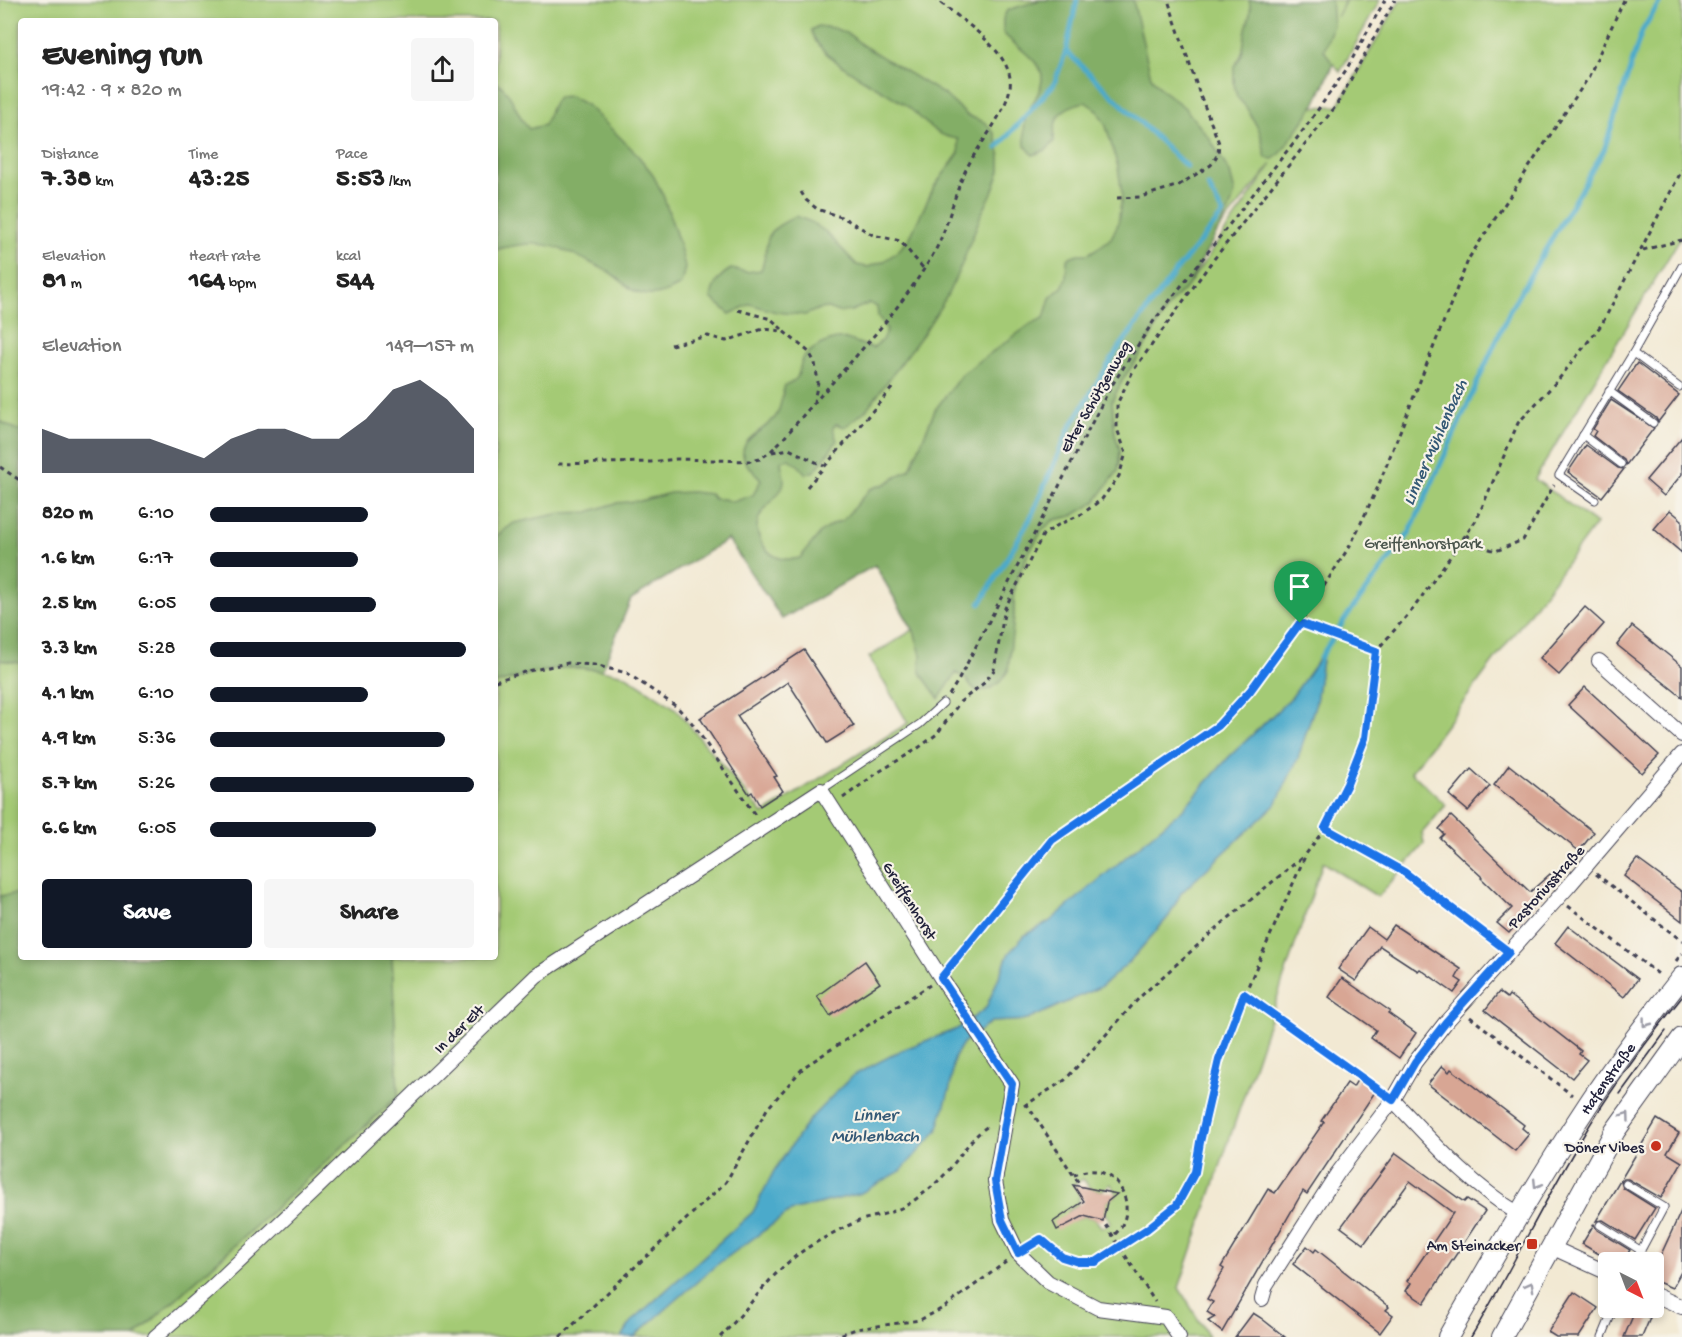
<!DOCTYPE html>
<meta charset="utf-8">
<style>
body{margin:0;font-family:"Gochi Hand",sans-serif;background:#f6f6f6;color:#222;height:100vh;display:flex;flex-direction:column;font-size:22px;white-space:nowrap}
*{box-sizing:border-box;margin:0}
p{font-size:20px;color:#767676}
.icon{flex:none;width:33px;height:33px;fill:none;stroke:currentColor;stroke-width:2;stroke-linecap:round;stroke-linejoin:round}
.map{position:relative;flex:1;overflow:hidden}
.side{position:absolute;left:18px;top:18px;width:480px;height:942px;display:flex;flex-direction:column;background:#fff;border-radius:6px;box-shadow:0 3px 9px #0003}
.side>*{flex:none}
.needle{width:39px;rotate:138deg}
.fabs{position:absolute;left:1598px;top:1252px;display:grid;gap:12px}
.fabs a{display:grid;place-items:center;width:66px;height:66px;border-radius:6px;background:#fff;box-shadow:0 3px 9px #0003;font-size:30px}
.pin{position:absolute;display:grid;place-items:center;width:51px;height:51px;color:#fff;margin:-62px -26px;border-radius:50% 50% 50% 0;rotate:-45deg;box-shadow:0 0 6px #0007}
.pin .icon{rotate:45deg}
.round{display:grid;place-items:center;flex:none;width:63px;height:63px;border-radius:6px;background:#f6f6f6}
.overview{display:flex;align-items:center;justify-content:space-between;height:102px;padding:0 24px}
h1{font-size:33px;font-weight:700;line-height:45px}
.figures{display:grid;grid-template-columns:repeat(3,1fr);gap:9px;height:102px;padding:6px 24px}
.figures div{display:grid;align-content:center}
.figures b{font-size:26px;font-weight:700}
.figures small{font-size:16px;font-weight:400}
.figures p{font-size:16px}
.chart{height:168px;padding:12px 24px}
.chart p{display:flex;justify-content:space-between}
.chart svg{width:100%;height:108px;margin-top:6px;fill:#111827;opacity:.7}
.primary-button{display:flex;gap:12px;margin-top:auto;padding:12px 24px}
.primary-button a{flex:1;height:69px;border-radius:6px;background:#111827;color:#fff;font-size:24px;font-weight:700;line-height:69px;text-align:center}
.primary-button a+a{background:#f6f6f6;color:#222}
ul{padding:0 24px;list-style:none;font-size:20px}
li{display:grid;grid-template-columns:96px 72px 1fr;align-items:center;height:45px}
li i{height:15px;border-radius:8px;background:#111827}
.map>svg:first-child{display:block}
.green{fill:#a4ca74;stroke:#637658;stroke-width:1.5;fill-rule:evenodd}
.forest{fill:#83ae66;stroke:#526850;stroke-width:1.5}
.water{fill:#4caacb;stroke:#376683;stroke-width:1.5}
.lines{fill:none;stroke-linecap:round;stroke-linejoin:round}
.stream{stroke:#4caacb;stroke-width:5}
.building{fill:#d8a694}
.lane-casing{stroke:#414052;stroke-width:9}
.street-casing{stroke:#414052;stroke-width:16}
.secondary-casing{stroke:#414052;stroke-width:22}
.path{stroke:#414052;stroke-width:3;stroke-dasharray:4.5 4.5;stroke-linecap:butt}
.lane{stroke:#fff;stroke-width:7}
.street{stroke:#fff;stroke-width:14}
.secondary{stroke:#fff;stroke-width:20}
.tram{stroke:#22223b;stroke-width:1.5}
.oneway{stroke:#9c9ca7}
.route-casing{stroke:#fff;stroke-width:12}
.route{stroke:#1a73e8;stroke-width:8}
.poi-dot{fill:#c8321e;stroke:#f7f3e8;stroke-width:2}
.labels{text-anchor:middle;stroke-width:4.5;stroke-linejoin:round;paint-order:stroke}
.street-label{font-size:16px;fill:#22223b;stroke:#f7f3e8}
.park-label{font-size:16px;fill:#49544c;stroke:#f7f3e8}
.poi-label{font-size:16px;fill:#22223b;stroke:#f7f3e8;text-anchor:end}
.water-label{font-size:18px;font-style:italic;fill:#335875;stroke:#f7f3e8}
</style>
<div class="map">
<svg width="1682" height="1337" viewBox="0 0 1682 1337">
<rect width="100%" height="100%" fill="#f7f3e8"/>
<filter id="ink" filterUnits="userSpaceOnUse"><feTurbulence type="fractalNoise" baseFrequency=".0167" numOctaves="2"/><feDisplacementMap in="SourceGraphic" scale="12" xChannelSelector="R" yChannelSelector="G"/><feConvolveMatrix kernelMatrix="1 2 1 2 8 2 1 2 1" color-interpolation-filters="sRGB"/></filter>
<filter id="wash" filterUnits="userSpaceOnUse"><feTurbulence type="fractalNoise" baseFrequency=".008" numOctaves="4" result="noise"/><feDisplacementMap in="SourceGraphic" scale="24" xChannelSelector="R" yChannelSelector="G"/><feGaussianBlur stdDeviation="1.35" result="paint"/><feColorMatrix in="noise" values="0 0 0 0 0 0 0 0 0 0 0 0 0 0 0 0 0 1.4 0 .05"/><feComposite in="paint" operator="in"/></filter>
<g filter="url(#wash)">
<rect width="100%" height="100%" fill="#f2e9d3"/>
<g class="green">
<path d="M0,0H1345L1337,17L1346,0H1380L1340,72L1334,64L1314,107L1338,106L1400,0H1682V235L1535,479L1596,524L1411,772L1446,805L1422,833L1424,844L1378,897L1323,862L1179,1288L1209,1337H634L715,1266L791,1211L861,1193L950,1088L954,1058L963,1043L991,1022L1027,1020L1102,986L1130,961L1169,916L1181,893L1276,804L1298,758L1316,702L1323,654L1292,697L1229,757L1184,808L1049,922L1025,935L1009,953L986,1008L957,1029L902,1050L852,1076L809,1120L774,1171L753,1212L632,1321L622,1337H134L398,1096L392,957H495V684L529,674L568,667L602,670L625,675L675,708L763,814L908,723L869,657L913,630L875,565L782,619L728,539L631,599L607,657L495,669V21H21V471L0,457ZM1272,164L1187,287L1171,302L1138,358L1124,377L1112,401L1115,435L1120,450L1118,471L1093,503L1072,516L1054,520L1043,529L1029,552L1018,575L1014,592V617L1009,647L1010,657L979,691L972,688L966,679L1107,378L1179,279ZM1083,1179L1090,1188L1101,1191L1111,1184L1117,1194L1107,1202L1105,1212L1111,1222L1102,1228L1095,1219L1084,1216L1073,1221L1067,1212L1077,1205L1080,1195L1074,1185Z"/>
<polygon points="0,660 21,663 21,893 0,896"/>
</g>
<g class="forest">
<path d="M1041,0H1133L1151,77L1162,90L1184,107L1210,139L1230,173L1235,193L1229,211L1187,287L1171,302L1138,358L1124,377L1112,401L1115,435L1120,450L1118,471L1094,503L1072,516L1054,520L1043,529L1029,552L1018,575L1014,592V617L1008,671L1000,682L990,689L979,691L972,688L966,679L956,673L939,699L920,672L921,655L914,631L875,565L782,619L728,539L631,599L602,670L568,667L529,674L495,684V537L514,523L562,513L588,512L616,503L640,501L670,493L692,492L710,494L714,499H724L733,502L753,495L761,480C756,471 743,465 743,454C742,436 767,430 776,416C781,410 782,393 785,385C804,378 796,372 803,359C810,348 832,337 846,339C855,341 864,346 873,348L882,340L887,330L878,316L877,307L870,303L851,311L838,312L828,308L819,309L805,315L776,312L750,304L730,314L711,298C713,284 719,276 731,269L747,272L761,270C766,259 765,246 769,236C773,227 787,221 796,216L811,222L826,232L857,265L868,267L884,261L897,252L909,239L934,187L959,153L958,139C932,135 927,122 908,107C883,88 818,61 811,30L818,26L834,28L850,35L862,45L945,95L967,115L986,123L995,134L1000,153V171L991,195L980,217L962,264L946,298L923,334L866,410L845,427L836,424L833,428L837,441L815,471L806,474L798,465L789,459L781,461C781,470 787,478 782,488C776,499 764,507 759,518C753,530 762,548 773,555C781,560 791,560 800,558L820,533L831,525L843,520L870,489L885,484L910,469L935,410L962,374L1031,324L1044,318L1050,298L1063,286L1066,277L1067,261L1070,257L1078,254H1088L1101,246L1111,238L1118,224L1122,194L1118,167L1106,126L1097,110L1085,102C1061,107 1053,116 1054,142L1046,150L1033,155L1025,145C1025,136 1023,126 1026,117C1031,103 1048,84 1040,69C1032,55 1014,45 1003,33V19L1007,10Z"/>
<path d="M1249,0H1331L1333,25L1324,50L1333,64L1313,107L1280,154L1273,159L1266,158L1260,132L1246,107L1237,97L1234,84V66C1244,56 1243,48 1245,34C1247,20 1253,16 1249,0Z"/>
<path d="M495,82C512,89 515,114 529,129L544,125C550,114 549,107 558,97L570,96L588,106L635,152L652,173L663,195L679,243L685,267L681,285C671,290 659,297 647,295C632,294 623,281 612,274C606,269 598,267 591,263C554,243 537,239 495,250Z"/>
<polygon points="0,421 21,432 21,663 0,660"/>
<polygon points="21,893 21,957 392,957 398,1096 134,1337 0,1337 0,896"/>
</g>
<polygon class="water" points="1323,653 1316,702 1298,758 1276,804 1181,893 1169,916 1130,961 1102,986 1027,1020 991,1022 963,1043 954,1058 950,1088 937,1131 901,1171 861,1193 791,1211 715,1266 634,1337 622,1337 632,1321 753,1212 774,1171 809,1120 852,1076 902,1050 957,1029 986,1008 1009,953 1025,935 1049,922 1184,808 1229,757 1292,697"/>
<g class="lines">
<g class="stream">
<polyline points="1066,51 1187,167"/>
<polyline points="997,148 1054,84 1066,51 1077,0"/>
<polyline points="980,604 1030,519 1069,429 1116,352 1175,272 1223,214 1208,186"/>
<polyline points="1320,658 1347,616 1410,532 1511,308 1604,150 1642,31 1661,0"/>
</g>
</g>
<g id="blocks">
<g class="building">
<polygon points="1637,363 1679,395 1658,422 1656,418 1618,391"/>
<polygon points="1611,400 1654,428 1626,465 1624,460 1593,436 1596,431 1593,429"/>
<polygon points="1682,437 1682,474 1664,496 1646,480"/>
<polygon points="1586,445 1618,468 1624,469 1602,497 1568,472"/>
<polygon points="1670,510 1682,520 1682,553 1654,529"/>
<polygon points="1585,607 1604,624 1559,675 1540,658"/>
<polygon points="1632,626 1682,666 1682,697 1617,645"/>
<polygon points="804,650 854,726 827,743 788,682 737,716 777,776 774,777 783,791 760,806 752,792 749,794 700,718"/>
<polygon points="1585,687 1659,755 1642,773 1568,705"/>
<polygon points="1509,765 1594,832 1579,851 1494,785"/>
<polygon points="1471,769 1490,786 1468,811 1449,795"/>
<polygon points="1451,816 1530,892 1550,874 1556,880 1509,933 1497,923 1512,908 1481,878 1482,877 1440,838 1444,834 1439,829"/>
<polygon points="1637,859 1682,892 1682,921 1624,876"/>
<polygon points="1394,925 1461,969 1456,978 1462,982 1454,993 1420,969 1418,971 1380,946 1356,981 1338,969 1368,927 1384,939"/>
<polygon points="1568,926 1638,979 1624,997 1555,943"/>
<polygon points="865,961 880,983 830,1016 817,996"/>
<polygon points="1342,978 1390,1011 1388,1013 1416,1033 1399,1058 1371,1038 1376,1030 1329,997"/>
<polygon points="1499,992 1507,998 1509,995 1581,1051 1579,1054 1587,1060 1572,1078 1485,1010"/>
<polygon points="1442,1066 1449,1072 1451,1069 1524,1125 1522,1128 1529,1134 1515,1151 1428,1084"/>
<polygon points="1359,1077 1377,1089 1307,1194 1303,1191 1222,1332 1208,1321 1215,1317 1207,1312 1213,1302 1207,1299 1224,1269 1221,1267 1268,1189 1275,1193 1324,1122 1321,1121 1347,1083 1353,1087"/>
<polygon points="1657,1119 1679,1133 1667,1153 1682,1162 1661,1198 1628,1179 1624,1179 1621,1182 1623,1188 1655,1208 1635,1240 1603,1220 1596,1221"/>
<polygon points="1396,1153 1464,1202 1467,1199 1485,1211 1424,1303 1406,1291 1411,1283 1407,1281 1453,1213 1410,1181 1364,1244 1341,1227"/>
<polygon points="1073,1185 1117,1194 1107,1202 1103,1221 1084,1216 1057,1230 1053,1222 1084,1201"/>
<polygon points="1682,1209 1682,1270 1672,1288 1653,1280 1653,1272"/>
<polygon points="1594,1224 1597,1230 1630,1250 1622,1263 1614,1263 1582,1244"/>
<polygon points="1307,1246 1314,1252 1316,1249 1389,1307 1386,1310 1393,1315 1380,1333 1293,1264"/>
<polygon points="1574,1292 1598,1308 1579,1337 1556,1337 1548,1332"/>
<polygon points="1635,1311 1650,1318 1642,1337 1624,1337"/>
<polygon points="1253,1313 1261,1318 1285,1337 1235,1337"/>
</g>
</g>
</g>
<g filter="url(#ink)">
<use href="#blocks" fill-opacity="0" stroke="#414052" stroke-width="1.5"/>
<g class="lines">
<g class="lane-casing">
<g id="lane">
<polyline points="1679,387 1633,353 1682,266"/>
<polyline points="1609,391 1653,423"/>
<polyline points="1583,435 1621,464"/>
<polyline points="1595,500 1559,475 1633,353"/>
<polyline points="821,790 920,724 943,703"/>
<polyline points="1626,1184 1664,1207 1634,1263"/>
<polyline points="1600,1225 1640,1250"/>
<polyline points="1602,1337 1614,1308"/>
</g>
</g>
<g class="street-casing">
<g id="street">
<polyline points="1599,661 1682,735"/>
<path d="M1393,1100C1433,1142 1468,1183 1519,1214"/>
<polyline points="1551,1247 1608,1273"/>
<polyline points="1653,1294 1682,1307"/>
<polyline points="1262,1299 1266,1285 1337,1174 1393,1100 1415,1062 1446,1022 1568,887 1682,754"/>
<polyline points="155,1337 209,1290 318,1187 536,976 821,790 941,978 1012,1084 995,1181 1002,1220 1018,1253 1048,1282 1098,1308 1166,1317 1179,1337"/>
</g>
</g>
<g class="secondary-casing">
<g id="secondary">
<path id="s1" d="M1448,1337C1492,1260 1536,1183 1585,1109C1615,1063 1648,1020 1682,977"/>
<polyline points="1502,1337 1615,1131 1682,1038"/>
</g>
</g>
<g class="path">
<polyline points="801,192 806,200 817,209 844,218 873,235 900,241 924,269"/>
<polyline points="1117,198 1141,197 1179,185 1211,165 1218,154 1219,143 1199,92 1168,0"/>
<polyline points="1643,250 1682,240"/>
<polyline points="738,310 771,319 782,329"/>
<polyline points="671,345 708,336 726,341 763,329 783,331 809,352 815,363 818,382 814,401"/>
<polyline points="772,452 789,449 824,466"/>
<path d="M558,464L651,462L676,459L750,461L760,459L770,452L784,438C835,376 895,321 935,251C950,223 954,190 970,162C982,140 1014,103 1010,78C1006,48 959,18 937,0"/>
<polyline points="0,467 21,481"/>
<polyline points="807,487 893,387"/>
<polyline points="1466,535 1480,546 1496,551 1523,540 1554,485"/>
<polyline points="1300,623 1376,651"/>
<polyline points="495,681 528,671 568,663 594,665 627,673 677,707 692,723 755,815"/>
<polyline points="949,695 959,679 1110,388 1153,322 1305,128 1346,70 1385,0"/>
<polyline points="843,798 877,773 917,749 937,734 960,702 984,683 994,670 1005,608 1043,535 1058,525 1082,514 1102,499 1119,476 1126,453 1117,429 1117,404 1133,371 1210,264 1336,106 1395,0"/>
<polyline points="1325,828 1404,872 1498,944"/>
<polyline points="1596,874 1682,941"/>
<polyline points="1568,906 1661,976"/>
<polyline points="1676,961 1682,953"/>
<polyline points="950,967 1052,840 1218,726 1250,691 1300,623 1351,544 1377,489 1469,258 1588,78 1624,0"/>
<polyline points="1244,994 1382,1091"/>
<polyline points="1470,1017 1572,1095"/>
<polyline points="1026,1103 1078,1182"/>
<polyline points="1024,1106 1065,1080 1140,997 1225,921 1305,855"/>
<path d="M1074,1175C1078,1174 1083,1171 1087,1171C1121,1167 1140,1212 1114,1235"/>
<polyline points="1106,1225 1155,1302"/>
<polyline points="1031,1245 1041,1239 1062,1257 1078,1262 1096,1261 1147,1229 1177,1205 1195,1172 1200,1141 1219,1060 1239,1007 1306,854 1325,828 1347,784 1365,738 1376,651 1413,609 1477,519 1518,423 1558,380 1602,324 1682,170"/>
<polyline points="560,1337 726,1182 767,1109 804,1067 930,985"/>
<path d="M720,1337C755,1303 771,1268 817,1242C831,1234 847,1225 862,1220C885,1213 895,1214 916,1199C927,1191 938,1182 947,1172C961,1156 971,1136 990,1125"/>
<polyline points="833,1337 856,1329 920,1320 945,1307 1006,1262"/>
</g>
<use href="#lane" class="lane"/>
<use href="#street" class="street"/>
<use href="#secondary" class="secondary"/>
<g class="tram">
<polyline points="1620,1094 1666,1031"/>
<path d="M1471,1337C1510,1272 1543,1203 1582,1138C1611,1088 1646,1042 1682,997"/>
</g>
</g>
<defs><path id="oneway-chevron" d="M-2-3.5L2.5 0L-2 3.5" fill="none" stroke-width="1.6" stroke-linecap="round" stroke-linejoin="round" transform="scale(1.5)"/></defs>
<g class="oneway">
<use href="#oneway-chevron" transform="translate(1646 1023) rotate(127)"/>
<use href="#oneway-chevron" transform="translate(1626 1116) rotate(-54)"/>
<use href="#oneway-chevron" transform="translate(1537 1184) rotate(122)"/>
<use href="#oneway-chevron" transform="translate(1530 1286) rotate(-61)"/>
</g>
</g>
<g class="lines" filter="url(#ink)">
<g class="route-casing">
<polygon id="route" points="1300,623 1376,651 1365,738 1347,784 1325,828 1404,872 1509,952 1446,1022 1415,1062 1393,1100 1244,994 1219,1060 1200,1142 1195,1172 1177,1205 1147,1229 1096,1262 1078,1262 1062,1257 1041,1239 1018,1253 1002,1220 995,1181 1012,1084 941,978 1052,840 1218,726 1250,691"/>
</g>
<use href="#route" class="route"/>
</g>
<g class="poi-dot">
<circle cx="1656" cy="1146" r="6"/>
<rect x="1526" y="1238" width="12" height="12" rx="3"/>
</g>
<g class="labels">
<g class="street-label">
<text transform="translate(1094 396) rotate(-60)" y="6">Elter Schützenweg</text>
<text transform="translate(1545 886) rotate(-48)" y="6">Pastoriusstraße</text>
<text transform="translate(911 900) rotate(58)" y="6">Greiffenhorst</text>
<text transform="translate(458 1028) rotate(-44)" y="6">In der Elt</text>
<text dy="6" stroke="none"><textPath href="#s1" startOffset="304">Hafenstraße</textPath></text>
</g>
<g class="park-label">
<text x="1423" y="548">Greiffenhorstpark</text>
</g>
<g class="poi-label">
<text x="1644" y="1152">Döner Vibes</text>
<text x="1520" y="1250">Am Steinacker</text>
</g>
<g class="water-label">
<text transform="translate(1434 442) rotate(-66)" y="6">Linner Mühlenbach</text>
<text x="875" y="1120">Linner<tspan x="875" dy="21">Mühlenbach</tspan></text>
</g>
</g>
</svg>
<div class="fabs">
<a><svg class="needle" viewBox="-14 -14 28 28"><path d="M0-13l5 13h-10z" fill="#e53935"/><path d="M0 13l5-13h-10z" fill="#767676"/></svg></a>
</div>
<div class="pin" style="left:1300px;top:623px;background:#1e9e55"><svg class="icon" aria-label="arrive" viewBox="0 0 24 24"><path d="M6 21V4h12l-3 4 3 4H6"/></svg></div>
<section class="side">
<div class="overview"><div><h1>Evening run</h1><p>19:42 · 9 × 820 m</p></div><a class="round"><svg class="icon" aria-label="share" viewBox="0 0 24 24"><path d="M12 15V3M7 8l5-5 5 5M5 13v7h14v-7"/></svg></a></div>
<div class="figures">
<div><p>Distance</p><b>7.38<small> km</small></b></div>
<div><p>Time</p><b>43:25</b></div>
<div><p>Pace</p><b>5:53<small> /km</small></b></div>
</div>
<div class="figures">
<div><p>Elevation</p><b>81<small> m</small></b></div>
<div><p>Heart rate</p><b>164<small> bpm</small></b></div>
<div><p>kcal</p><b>544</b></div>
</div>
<div class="chart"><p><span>Elevation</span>149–157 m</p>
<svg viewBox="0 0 160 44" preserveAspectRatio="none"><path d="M0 44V26L10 30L20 30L30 30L40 30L50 34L60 38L70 30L80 26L90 26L100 30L110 30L120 22L130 10L140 6L150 14L160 26V44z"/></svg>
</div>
<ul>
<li><b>820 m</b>6:10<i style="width:60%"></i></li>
<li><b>1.6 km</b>6:17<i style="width:56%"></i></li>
<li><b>2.5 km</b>6:05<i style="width:63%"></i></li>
<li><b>3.3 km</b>5:28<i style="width:97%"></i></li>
<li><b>4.1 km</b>6:10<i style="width:60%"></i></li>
<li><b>4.9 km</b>5:36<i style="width:89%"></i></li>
<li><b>5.7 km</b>5:26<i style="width:100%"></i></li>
<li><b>6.6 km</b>6:05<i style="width:63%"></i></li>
</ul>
<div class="primary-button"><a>Save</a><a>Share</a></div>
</section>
</div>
